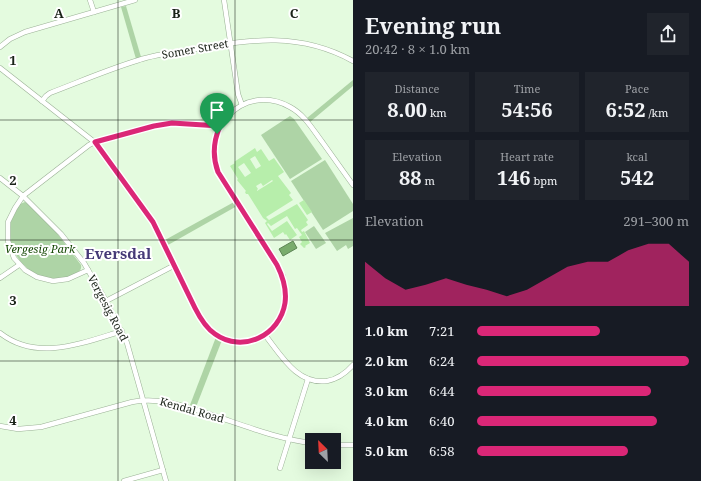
<!DOCTYPE html>
<meta charset="utf-8">
<style>
body{margin:0;font-family:"Noto Serif",serif;background:#20242c;color:#f1f3f6;height:100vh;display:flex;flex-direction:column;font-size:15px;white-space:nowrap}
*{box-sizing:border-box;margin:0}
p{font-size:13px;color:#9ea1a6}
.icon{flex:none;width:22px;height:22px;fill:none;stroke:currentColor;stroke-width:2;stroke-linecap:round;stroke-linejoin:round}
.map{position:relative;flex:1;overflow:hidden}
.details{display:flex;flex-direction:column;background:#171b24;width:348px}
.details>*{flex:none}
.needle{width:26px;rotate:336deg}
.controls{position:absolute;left:305px;top:433px;display:grid;gap:8px}
.controls a{display:grid;place-items:center;width:36px;height:36px;border-radius:0px;background:#171b24;box-shadow:0 4px 16px #0002;font-size:20px}
.pin{position:absolute;display:grid;place-items:center;width:34px;height:34px;color:#fff;margin:-41px -17px;border-radius:50% 50% 50% 0;rotate:-45deg;box-shadow:0 0 4px #0007}
.pin .icon{rotate:45deg}
.round{display:grid;place-items:center;flex:none;width:42px;height:42px;border-radius:0px;background:#20242c}
.overview{display:flex;align-items:center;justify-content:space-between;height:68px;padding:0 12px}
h1{font-size:22px;font-weight:700;line-height:30px}
.figures{display:grid;grid-template-columns:repeat(3,1fr);gap:6px;height:68px;padding:4px 12px}
.figures div{display:grid;align-content:center;border-radius:0px;background:#20242c;text-align:center}
.figures b{font-size:20px;font-weight:700}
.figures small{font-size:11px;font-weight:400}
.figures p{font-size:11px}
.chart{height:112px;padding:8px 12px}
.chart p{display:flex;justify-content:space-between}
.chart svg{width:100%;height:72px;margin-top:4px;fill:#db2777;opacity:.7}
ul{padding:0 12px;list-style:none;font-size:13px}
li{display:grid;grid-template-columns:64px 48px 1fr;align-items:center;height:30px}
li i{height:10px;border-radius:5px;background:#db2777}
main{display:flex;flex:1;min-height:0}
.map>svg:first-child{display:block}
.green{fill:#aed4a6}
.water{fill:#79ac6d;stroke:#5c8354}
.building{fill:#b7eeab;fill-rule:evenodd}
.lines{fill:none;stroke-linecap:round;stroke-linejoin:round}
.minor-casing{stroke:#9bb196;stroke-width:5.5}
.minor{stroke:#fff;stroke-width:4.5}
.route-casing{stroke:#fff;stroke-width:8}
.route{stroke:#db2777;stroke-width:5}
.grid{fill:none;stroke:#1a2218;stroke-width:1;stroke-opacity:0.55}
.labels{text-anchor:middle;stroke-width:4;stroke-linejoin:round;paint-order:stroke}
.street-label{font-size:11px;fill:#1a2218;stroke:#fff}
.park-label{font-size:11px;font-style:italic;fill:#144703;stroke:#fff}
.district-label{font-size:15px;font-weight:bold;fill:#463a77;stroke:#fff}
.grid-label{font-size:13px;text-anchor:middle;font-weight:bold;fill:#1a2218;stroke:#fff;stroke-width:4;stroke-linejoin:round;paint-order:stroke}
</style>
<main>
<div class="map">
<svg width="353" height="481" viewBox="0 0 353 481">
<rect width="100%" height="100%" fill="#e4fbdf"/>
<g class="green">
<polygon points="126,6 141,57 136,59 121,7"/>
<polygon points="353,80 353,86 310,122 307,118"/>
<polygon points="290,116 294,119 322,159 290,179 261,135"/>
<polygon points="325,160 353,204 353,211 323,230 291,181"/>
<path d="M25,202L28,204L56,232L81,265C82,271 78,272 73,275C40,288 7,261 10,227C11,218 16,211 20,204Z"/>
<polygon points="234,202 237,206 168,245 165,240"/>
<polygon points="353,218 353,246 348,249 346,245 337,251 325,233"/>
<polygon points="314,226 326,243 316,249 305,232"/>
<polygon points="216,337 222,340 196,407 190,405"/>
</g>
<polygon class="water" points="293,241 297,248 283,256 279,249"/>
<g class="building">
<path d="M255,148L257,152L261,149L269,161L274,158L284,172L278,176L291,193L289,195L293,200L266,217L269,220L297,204L308,220L306,222L308,225L301,230L302,232L304,231L310,243L305,246L306,247L304,248L300,244L302,242L299,237L302,235L297,228L295,229L287,216L271,226L268,223L267,224L272,231L287,221L297,235L290,240L286,234L285,235L283,232L274,238L265,223L267,221L263,218L248,194H246L245,192L246,191L237,180L238,179L230,166L235,163L234,162ZM255,156L261,166L256,169L250,159ZM244,163L251,173L245,177L238,167ZM272,180L273,181L257,191V190L258,189L256,186L261,183L263,186Z"/>
<polygon points="304,200 312,212 307,215 299,203"/>
</g>
<g class="lines">
<g class="minor-casing">
<g id="minor">
<polyline points="90,0 94,12"/>
<polyline points="224,0 238,94 242,105"/>
<polyline points="0,47 10,39 25,32 135,0"/>
<path d="M0,68L93,141L100,149L153,222L199,317L214,334L228,340L243,342L259,338L265,335L274,327L280,320L285,302L284,283L283,276L277,265L221,178C197,131 243,81 290,107C305,115 313,130 323,143C333,157 343,171 353,185"/>
<path d="M42,101L46,96L50,93C79,82 109,69 139,60C157,54 177,52 196,49C253,39 300,32 353,61"/>
<polyline points="0,178 23,196 61,234 84,263 106,301 127,343 166,481"/>
<polyline points="88,270 68,279 53,281 37,277 25,270 14,258 8,241 8,222 15,208 23,196 89,145 95,142 167,123 176,123 220,126"/>
<polyline points="0,278 19,265"/>
<polyline points="106,301 175,265"/>
<path d="M0,333C37,362 82,343 122,331"/>
<path d="M265,335C281,355 297,385 327,381C338,379 346,373 353,365"/>
<path d="M0,426L18,429L41,427L132,402C160,397 183,406 209,414C243,425 277,439 312,443"/>
<polyline points="334,445 353,445"/>
<polyline points="280,468 308,379"/>
<polyline points="124,481 163,470"/>
</g>
</g>
<use href="#minor" class="minor"/>
</g>
<g class="lines">
<g class="route-casing">
<path id="route" d="M172,123L220,126C213,142 212,156 218,172L277,265C283,277 287,289 285,303C280,335 243,354 215,334C206,328 200,318 195,308L153,222L95,142L154,126Z"/>
</g>
<use href="#route" class="route"/>
</g>
<path class="grid" d="M118,0V481M235,0V481M0,120H353M0,240H353M0,361H353"/>
<g class="labels">
<g class="street-label">
<text transform="translate(195 49) rotate(-10)" y="4">Somer Street</text>
<text transform="translate(108 308) rotate(62)" y="4">Vergesig Road</text>
<text transform="translate(192 410) rotate(16)" y="4">Kendal Road</text>
</g>
<g class="park-label">
<text x="40" y="253">Vergesig Park</text>
</g>
<g class="district-label">
<text x="118" y="259">Eversdal</text>
</g>
</g>
<g class="grid-label">
<text x="59" y="18">A</text>
<text x="176" y="18">B</text>
<text x="294" y="18">C</text>
<text x="13" y="65">1</text>
<text x="13" y="185">2</text>
<text x="13" y="305">3</text>
<text x="13" y="425">4</text>
</g>
</svg>
<div class="controls">
<a><svg class="needle" viewBox="-14 -14 28 28"><path d="M0-13l5 13h-10z" fill="#e53935"/><path d="M0 13l5-13h-10z" fill="#9ea1a6"/></svg></a>
</div>
<div class="pin" style="left:217px;top:134px;background:#1e9e55"><svg class="icon" aria-label="arrive" viewBox="0 0 24 24"><path d="M6 21V4h12l-3 4 3 4H6"/></svg></div>
</div>
<section class="details">
<div class="overview"><div><h1>Evening run</h1><p>20:42 · 8 × 1.0 km</p></div><a class="round"><svg class="icon" aria-label="share" viewBox="0 0 24 24"><path d="M12 15V3M7 8l5-5 5 5M5 13v7h14v-7"/></svg></a></div>
<div class="figures">
<div><p>Distance</p><b>8.00<small> km</small></b></div>
<div><p>Time</p><b>54:56</b></div>
<div><p>Pace</p><b>6:52<small> /km</small></b></div>
</div>
<div class="figures">
<div><p>Elevation</p><b>88<small> m</small></b></div>
<div><p>Heart rate</p><b>146<small> bpm</small></b></div>
<div><p>kcal</p><b>542</b></div>
</div>
<div class="chart"><p><span>Elevation</span>291–300 m</p>
<svg viewBox="0 0 160 44" preserveAspectRatio="none"><path d="M0 44V17L10 27L20 34L30 31L40 27L50 31L60 34L70 38L80 34L90 27L100 20L110 17L120 17L130 10L140 6L150 6L160 17V44z"/></svg>
</div>
<ul>
<li><b>1.0 km</b>7:21<i style="width:58%"></i></li>
<li><b>2.0 km</b>6:24<i style="width:100%"></i></li>
<li><b>3.0 km</b>6:44<i style="width:82%"></i></li>
<li><b>4.0 km</b>6:40<i style="width:85%"></i></li>
<li><b>5.0 km</b>6:58<i style="width:71%"></i></li>
</ul>
</section>
</main>
